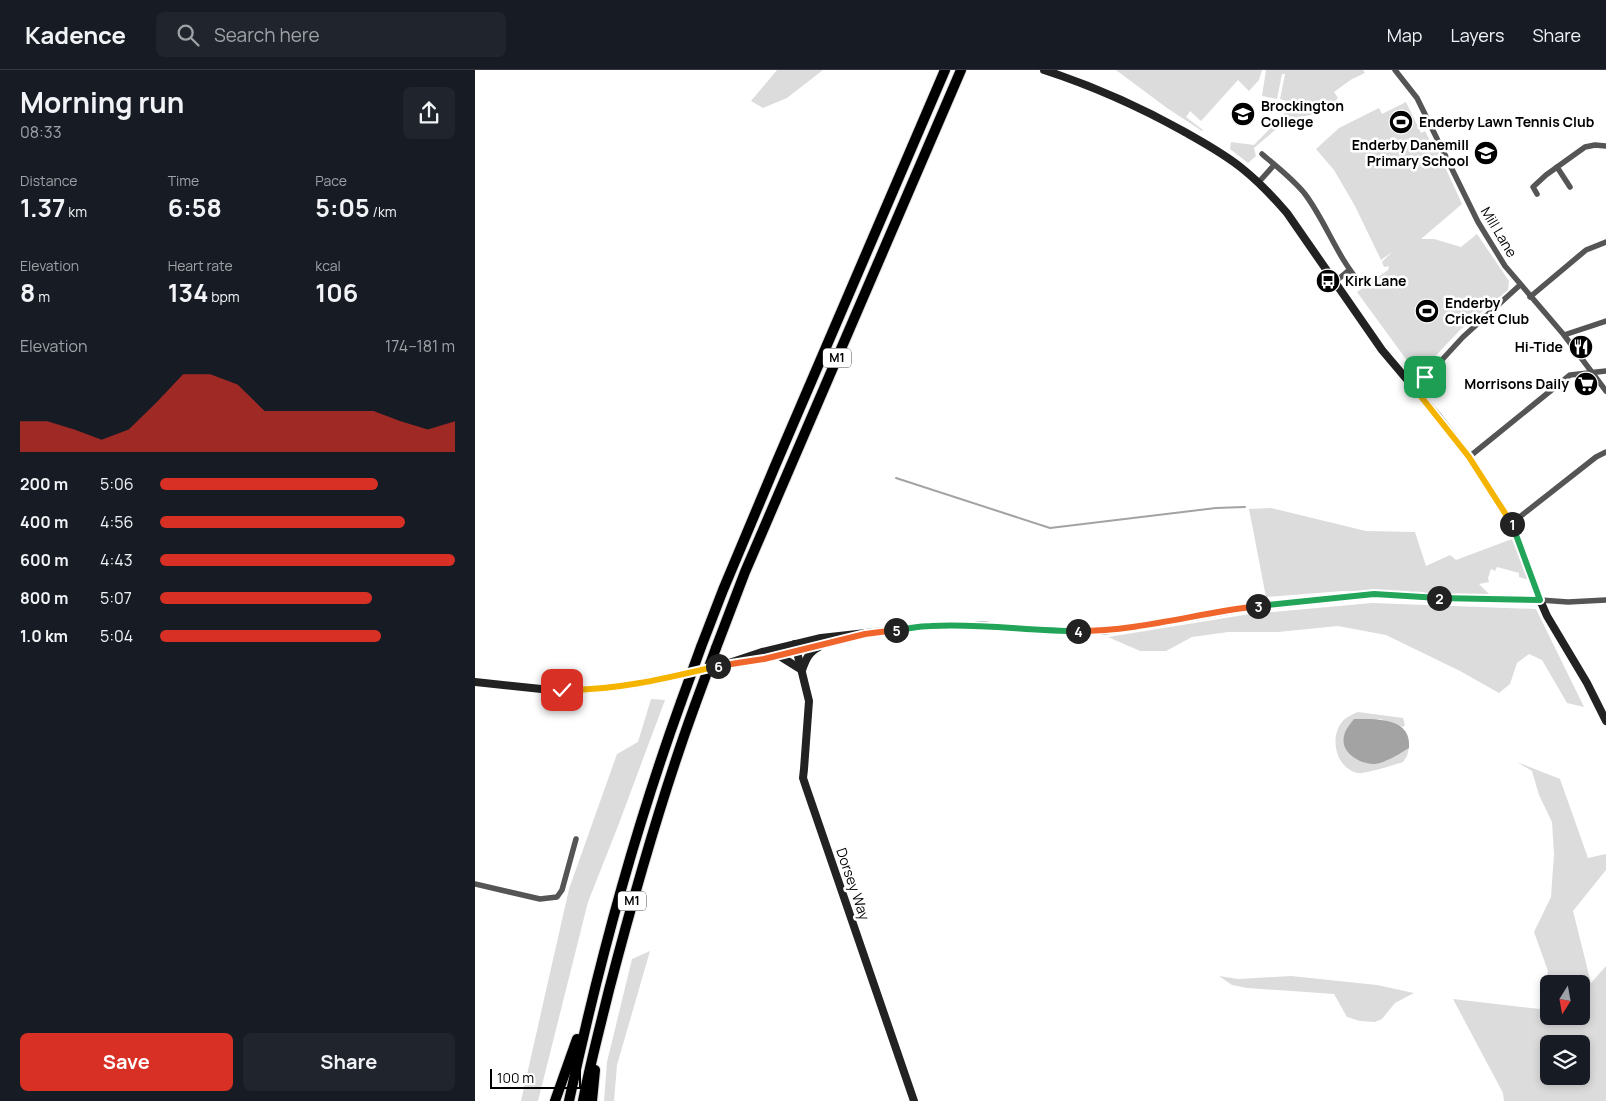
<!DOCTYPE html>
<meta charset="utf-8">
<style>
body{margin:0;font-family:Manrope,sans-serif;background:#20242c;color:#f1f3f6;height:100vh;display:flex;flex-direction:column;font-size:19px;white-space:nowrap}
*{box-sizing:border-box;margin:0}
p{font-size:16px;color:#9ea1a6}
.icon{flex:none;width:28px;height:28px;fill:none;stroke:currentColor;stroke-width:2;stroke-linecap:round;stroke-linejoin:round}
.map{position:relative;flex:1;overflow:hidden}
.side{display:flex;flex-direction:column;background:#171b24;width:475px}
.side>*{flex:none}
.needle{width:32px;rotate:191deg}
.tools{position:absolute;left:1065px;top:905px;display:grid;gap:10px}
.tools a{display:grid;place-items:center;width:50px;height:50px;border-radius:8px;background:#171b24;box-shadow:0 2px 8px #0003;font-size:25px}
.scale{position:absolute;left:15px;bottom:12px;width:91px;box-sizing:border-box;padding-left:5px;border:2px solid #000;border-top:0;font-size:14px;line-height:18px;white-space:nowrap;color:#000;-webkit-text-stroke:4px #fff;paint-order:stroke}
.pin{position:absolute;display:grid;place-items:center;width:42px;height:42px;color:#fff;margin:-21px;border-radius:10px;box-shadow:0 2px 8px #0006}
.km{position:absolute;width:25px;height:25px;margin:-12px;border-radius:50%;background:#222;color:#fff;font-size:14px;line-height:25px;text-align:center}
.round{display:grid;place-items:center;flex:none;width:52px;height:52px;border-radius:8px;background:#20242c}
.summary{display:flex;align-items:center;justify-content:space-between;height:85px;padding:0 20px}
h1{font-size:28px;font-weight:700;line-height:38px}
.figures{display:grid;grid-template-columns:repeat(3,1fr);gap:8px;height:85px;padding:5px 20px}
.figures div{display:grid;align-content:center}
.figures b{font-size:25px;font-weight:700}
.figures small{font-size:14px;font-weight:400}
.figures p{font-size:14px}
.chart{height:140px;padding:10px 20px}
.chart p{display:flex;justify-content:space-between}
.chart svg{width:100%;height:90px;margin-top:5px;fill:#d93025;opacity:.7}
.primary-button{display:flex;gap:10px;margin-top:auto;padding:10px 20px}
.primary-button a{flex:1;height:58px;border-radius:8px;background:#d93025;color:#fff;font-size:20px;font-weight:700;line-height:58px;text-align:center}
.primary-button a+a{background:#20242c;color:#f1f3f6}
ul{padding:0 20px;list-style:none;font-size:16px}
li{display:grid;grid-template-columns:80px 60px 1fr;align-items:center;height:38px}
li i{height:12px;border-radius:6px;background:#d93025}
header{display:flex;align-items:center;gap:30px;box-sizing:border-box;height:70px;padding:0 25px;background:#171b24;border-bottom:1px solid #363941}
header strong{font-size:24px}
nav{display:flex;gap:28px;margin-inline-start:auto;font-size:18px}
.search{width:350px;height:45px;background:#20242c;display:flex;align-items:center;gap:12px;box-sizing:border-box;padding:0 18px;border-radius:8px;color:#9ea1a6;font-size:19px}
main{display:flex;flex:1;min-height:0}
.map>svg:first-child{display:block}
.green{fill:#dcdcdc;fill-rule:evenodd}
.water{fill:#a3a3a3}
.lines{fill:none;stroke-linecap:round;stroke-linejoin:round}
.stream{stroke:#a3a3a3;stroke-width:2}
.highway-casing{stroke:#dbdbdb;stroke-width:12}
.street{stroke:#555;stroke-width:5.5}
.secondary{stroke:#222;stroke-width:8}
.highway{stroke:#000;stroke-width:10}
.highway-bridge-casing{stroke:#dbdbdb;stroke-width:12;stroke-linecap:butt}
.highway-bridge{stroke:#000;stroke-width:10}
.split-1-casing{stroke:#fff;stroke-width:10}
.split-2-casing{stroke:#fff;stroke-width:10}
.split-3-casing{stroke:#fff;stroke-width:10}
.split-4-casing{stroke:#fff;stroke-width:10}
.split-5-casing{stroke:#fff;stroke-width:10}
.split-6-casing{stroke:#fff;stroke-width:10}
.split-7-casing{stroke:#fff;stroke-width:10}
.split-1{stroke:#f5b400;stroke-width:6}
.split-2{stroke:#22a559;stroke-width:6}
.split-3{stroke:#22a559;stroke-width:6}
.split-4{stroke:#f0652b;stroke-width:6}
.split-5{stroke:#22a559;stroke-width:6}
.split-6{stroke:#f0652b;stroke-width:6}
.split-7{stroke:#f5b400;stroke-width:6}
.labels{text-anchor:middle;stroke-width:5;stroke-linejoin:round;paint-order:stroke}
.shield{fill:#fff;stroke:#4c4c4c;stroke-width:1}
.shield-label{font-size:12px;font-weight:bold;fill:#000}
.poi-label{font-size:14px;font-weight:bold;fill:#000;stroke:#fff;text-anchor:start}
.street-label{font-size:14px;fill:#000;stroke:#fff}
</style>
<header>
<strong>Kadence</strong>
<div class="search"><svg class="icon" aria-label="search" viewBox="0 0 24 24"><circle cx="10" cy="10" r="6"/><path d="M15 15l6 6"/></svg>Search here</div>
<nav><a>Map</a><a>Layers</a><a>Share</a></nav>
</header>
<main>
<section class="side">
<div class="summary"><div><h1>Morning run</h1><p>08:33</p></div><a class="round"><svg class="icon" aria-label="share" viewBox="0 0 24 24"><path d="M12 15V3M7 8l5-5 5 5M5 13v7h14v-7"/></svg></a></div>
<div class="figures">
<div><p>Distance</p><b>1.37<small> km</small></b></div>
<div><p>Time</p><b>6:58</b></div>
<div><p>Pace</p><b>5:05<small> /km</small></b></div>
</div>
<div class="figures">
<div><p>Elevation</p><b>8<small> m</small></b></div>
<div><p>Heart rate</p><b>134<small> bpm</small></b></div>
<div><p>kcal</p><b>106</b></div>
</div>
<div class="chart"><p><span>Elevation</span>174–181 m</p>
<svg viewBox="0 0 160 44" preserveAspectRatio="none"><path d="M0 44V29L10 29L20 33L30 38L40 33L50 20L60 6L70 6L80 11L90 24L100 24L110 24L120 24L130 24L140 29L150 33L160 29V44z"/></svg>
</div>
<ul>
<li><b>200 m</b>5:06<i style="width:74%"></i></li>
<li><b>400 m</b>4:56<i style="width:83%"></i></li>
<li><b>600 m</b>4:43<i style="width:100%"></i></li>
<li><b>800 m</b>5:07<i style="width:72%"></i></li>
<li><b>1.0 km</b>5:04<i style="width:75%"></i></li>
</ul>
<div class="primary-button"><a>Save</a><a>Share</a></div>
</section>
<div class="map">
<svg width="1131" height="1031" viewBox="0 0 1131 1031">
<rect width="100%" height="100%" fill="#fff"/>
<g class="green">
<polygon points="302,0 348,0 312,28 288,38 276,31"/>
<polygon points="641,0 787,0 784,10 774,21 763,10 726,51 715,41 711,47 728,60 727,61 692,38"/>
<polygon points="791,0 888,0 890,3 877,9 859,22 863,28 861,30 863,34 869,33 870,39 813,49 779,78 781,86 773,93 755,79 756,72 779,75 816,37 814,32 805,29 810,4 807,4 802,29 787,26"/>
<polygon points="931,32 946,63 950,61 957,74 959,73 987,134 946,169 959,169 986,177 1002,164 1034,211 1033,220 985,260 949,298 943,292 936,296 882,222 913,200 914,196 909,197 907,192 917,182 906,190 880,136 859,100 841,79 864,58 904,38 907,44"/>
<polygon points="796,438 891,461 940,462 951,496 975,485 981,490 1037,469 1054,510 1044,507 1044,503 1022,497 1020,501 1016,499 1013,508 1014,512 1004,514 1017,527 868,521 791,527 774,439"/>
<polygon points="897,533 1061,539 1109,637 1092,633 1067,590 1054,584 1042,593 1035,614 1024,623 985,601 911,565 863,556 803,562 753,562 717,567 691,581 665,581 633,567 775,544"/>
<polygon points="176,629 190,630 143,756 113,832 63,1031 46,1031 94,819 142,684 163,672"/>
<path d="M883,642L928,648L930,655L928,657L905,649L873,657C866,671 868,675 877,687L911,691C919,686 927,684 934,678L932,686L928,692C919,695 890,704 883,703C861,699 854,667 867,652C871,647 878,644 883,642Z"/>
<path d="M1042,692L1085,709L1113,788L1131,784V800L1098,841L1116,913L1131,896V1031H1029L1028,1023L978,929L1065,939L1073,901L1059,862L1076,827L1079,784L1077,752L1064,725L1057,701ZM1074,914H1106V946H1074ZM1074,974H1106V1006H1074Z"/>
<polygon points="175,881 142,995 139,1031 129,1031 132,992 157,889"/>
<polygon points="744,906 763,909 816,906 902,915 939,923 920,933 907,949 900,952 885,951 872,947 859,924 772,918 757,915"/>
</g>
<path class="water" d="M879,649C901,649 937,647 934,678C927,683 908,694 899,694C885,694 865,683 869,666C870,660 875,654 879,649Z"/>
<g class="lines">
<polyline class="stream" points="421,408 575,458 741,438 770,437"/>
<g class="highway-casing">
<g id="highway">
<polyline points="226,577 248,520 300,396 470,0"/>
<polyline points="241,578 270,502 486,0"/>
<polyline points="80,1031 102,969"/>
<path d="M94,1031C123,896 159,762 206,632"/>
<path d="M108,1031C115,994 125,957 134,920C159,824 186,728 220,635"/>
<polyline points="117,1031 120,1000"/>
</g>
</g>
<g class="street">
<polyline points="920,0 942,28 1003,152 1030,196 1089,265 1131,321"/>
<path d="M787,84C802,97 818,109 830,124C851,152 862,187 886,214"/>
<polyline points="1082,97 1095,117"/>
<polyline points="783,113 799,95"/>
<polyline points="1062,124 1058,117 1071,105 1110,77 1120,75 1131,76"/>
<polyline points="860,212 874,200"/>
<polyline points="1055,227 1111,180 1131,172"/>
<polyline points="1089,265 1131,251"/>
<polyline points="940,319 988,267 1045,215"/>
<polyline points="994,387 1095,305 1131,301"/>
<polyline points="1037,453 1121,387 1131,382"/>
<polyline points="1065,530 1093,532 1131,530"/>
<polyline points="0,814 65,829 82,827 87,820 101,769"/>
</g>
<g class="secondary">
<path d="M569,0C618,16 663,36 708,61C729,73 750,84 769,100C785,113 799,128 812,143L907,280L962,345L994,387L1037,453L1065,530L1072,546L1112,613L1131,651"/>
<polyline points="320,574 334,631 329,699 328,708 331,717 439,1031"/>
<polyline points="303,585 327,600"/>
<polyline points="271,591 289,589 367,570"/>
<polyline points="251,594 287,582 346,568 454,556 504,555 576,561 627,561 679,554 769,538 899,524 1003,529 1065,530"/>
<path d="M327,600C331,589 333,583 344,577"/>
<polyline points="0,612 76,620 122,619 162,614 255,594"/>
</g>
<use href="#highway" class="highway"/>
<g class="highway-bridge-casing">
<g id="highway-bridge">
<polyline points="206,632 226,577"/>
<polyline points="220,635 241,578"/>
</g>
</g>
<use href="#highway-bridge" class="highway-bridge"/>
</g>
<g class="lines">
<g class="split-1-casing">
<polyline id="split-1" points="950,307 940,319 994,387 1037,454"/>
</g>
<g class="split-2-casing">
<polyline id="split-2" points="964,528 1065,530 1037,454"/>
</g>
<g class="split-3-casing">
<polyline id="split-3" points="783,536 899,524 964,528"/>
</g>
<g class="split-4-casing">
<path id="split-4" d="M603,561C664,561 723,543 783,536"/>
</g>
<g class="split-5-casing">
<path id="split-5" d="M421,560C432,559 444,556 456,556C505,553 554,561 603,561"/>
</g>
<g class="split-6-casing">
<polyline id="split-6" points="243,596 289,589 390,564 421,560"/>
</g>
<g class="split-7-casing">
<path id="split-7" d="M87,620C140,621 192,608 243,596"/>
</g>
<use href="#split-1" class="split-1"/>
<use href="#split-2" class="split-2"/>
<use href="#split-3" class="split-3"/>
<use href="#split-4" class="split-4"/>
<use href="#split-5" class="split-5"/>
<use href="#split-6" class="split-6"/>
<use href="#split-7" class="split-7"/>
</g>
<defs>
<g id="school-disc" transform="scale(1.25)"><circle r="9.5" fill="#000" stroke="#fff"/><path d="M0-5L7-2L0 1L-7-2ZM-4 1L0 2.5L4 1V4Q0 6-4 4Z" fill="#fff"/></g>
<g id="stadium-disc" transform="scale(1.25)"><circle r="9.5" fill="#000" stroke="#fff"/><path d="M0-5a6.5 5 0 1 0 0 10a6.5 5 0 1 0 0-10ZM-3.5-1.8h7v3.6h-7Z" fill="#fff"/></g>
<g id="bus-disc" transform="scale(1.25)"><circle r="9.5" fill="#000" stroke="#fff"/><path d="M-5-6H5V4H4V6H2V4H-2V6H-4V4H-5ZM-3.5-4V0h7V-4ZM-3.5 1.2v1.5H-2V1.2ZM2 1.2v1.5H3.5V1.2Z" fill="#fff"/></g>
<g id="restaurant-disc" transform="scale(1.25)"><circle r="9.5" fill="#000" stroke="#fff"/><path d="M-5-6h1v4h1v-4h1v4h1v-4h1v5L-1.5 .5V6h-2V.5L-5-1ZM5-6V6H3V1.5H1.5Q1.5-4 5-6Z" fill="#fff"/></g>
<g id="supermarket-disc" transform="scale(1.25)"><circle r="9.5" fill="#000" stroke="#fff"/><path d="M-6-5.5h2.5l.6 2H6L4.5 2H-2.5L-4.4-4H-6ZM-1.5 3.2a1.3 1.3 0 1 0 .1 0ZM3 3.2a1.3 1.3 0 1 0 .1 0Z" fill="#fff"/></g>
</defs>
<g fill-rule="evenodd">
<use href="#school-disc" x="768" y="44"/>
<use href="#stadium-disc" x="926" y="52"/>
<use href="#school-disc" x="1011" y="83"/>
<use href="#bus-disc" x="853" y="211"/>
<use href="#stadium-disc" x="952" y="241"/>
<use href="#restaurant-disc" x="1106" y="277"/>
<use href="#supermarket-disc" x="1111" y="314"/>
</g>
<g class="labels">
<g class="shield">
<rect x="348" y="278.5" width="28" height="19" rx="4"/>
<rect x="143" y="821.5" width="28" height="19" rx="4"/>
</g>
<g class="shield-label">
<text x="362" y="292">M1</text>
<text x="157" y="835">M1</text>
</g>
<g class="poi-label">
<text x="786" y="41">Brockington<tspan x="786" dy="16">College</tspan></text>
<text x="944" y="57">Enderby Lawn Tennis Club</text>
<text x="994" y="80" text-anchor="end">Enderby Danemill<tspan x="994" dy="16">Primary School</tspan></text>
<text x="870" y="216">Kirk Lane</text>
<text x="970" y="238">Enderby<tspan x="970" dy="16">Cricket Club</tspan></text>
<text x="1088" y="282" text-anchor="end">Hi-Tide</text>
<text x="1094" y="319" text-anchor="end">Morrisons Daily</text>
</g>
<g class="street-label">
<text transform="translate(1024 162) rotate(59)" y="5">Mill Lane</text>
<text transform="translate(378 814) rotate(71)" y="5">Dorsey Way</text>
</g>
</g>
</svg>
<div class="tools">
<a><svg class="needle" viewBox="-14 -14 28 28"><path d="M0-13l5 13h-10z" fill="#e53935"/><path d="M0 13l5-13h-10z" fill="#9ea1a6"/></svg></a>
<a><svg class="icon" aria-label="layers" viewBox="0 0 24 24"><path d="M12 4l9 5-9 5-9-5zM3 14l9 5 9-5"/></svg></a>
</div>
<div class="scale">100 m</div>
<div class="pin" style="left:950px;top:307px;background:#1e9e55"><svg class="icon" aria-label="arrive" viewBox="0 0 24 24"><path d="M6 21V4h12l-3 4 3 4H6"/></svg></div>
<div class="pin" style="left:87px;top:620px;background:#d93025"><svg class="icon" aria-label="check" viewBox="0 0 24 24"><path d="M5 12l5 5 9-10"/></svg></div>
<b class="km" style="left:1037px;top:454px">1</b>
<b class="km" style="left:964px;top:528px">2</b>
<b class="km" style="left:783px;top:536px">3</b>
<b class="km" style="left:603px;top:561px">4</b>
<b class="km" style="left:421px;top:560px">5</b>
<b class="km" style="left:243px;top:596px">6</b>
</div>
</main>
